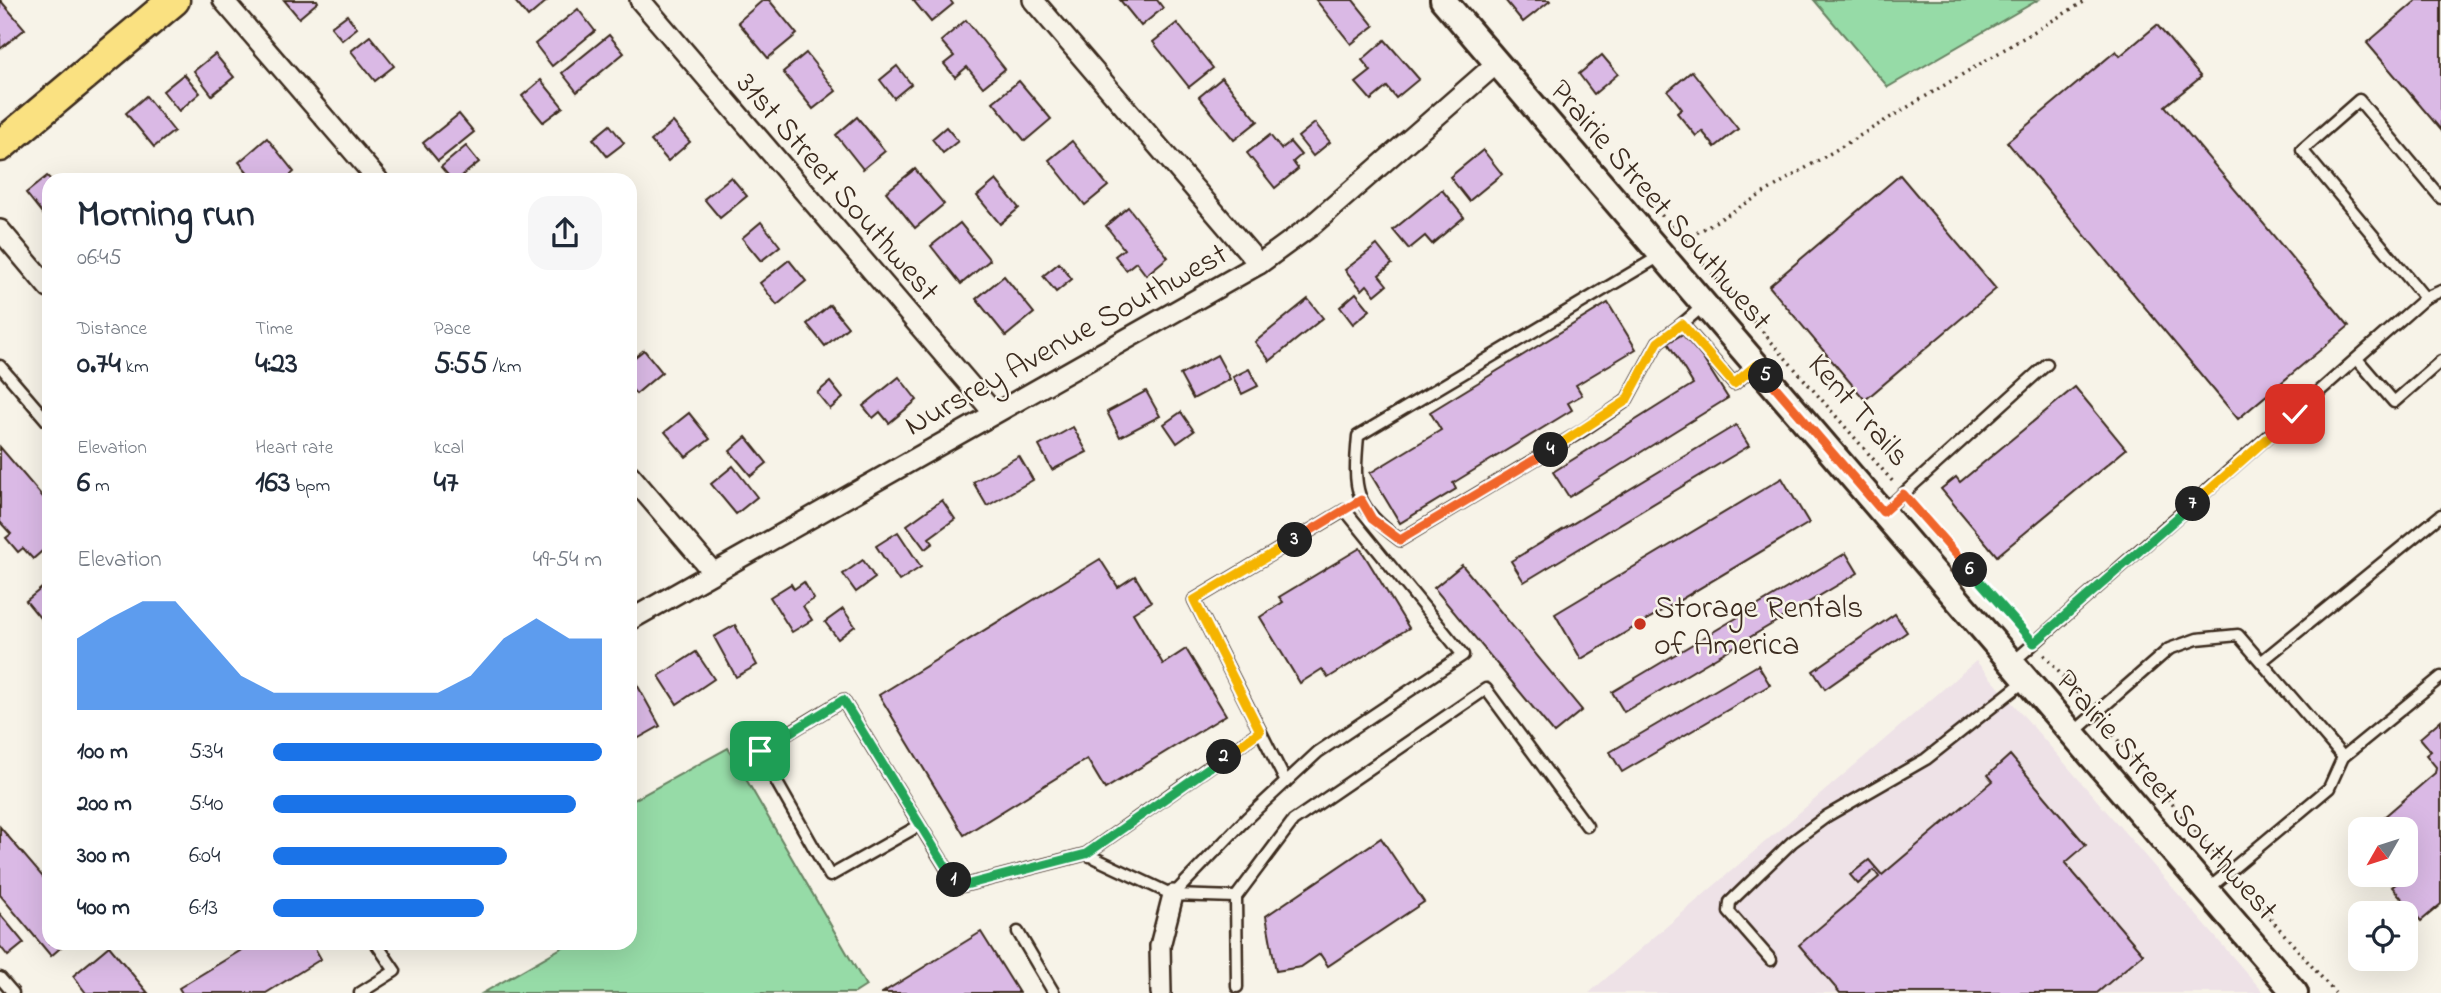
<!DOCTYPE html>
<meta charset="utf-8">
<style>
body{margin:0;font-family:"Indie Flower",sans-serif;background:#f6f6f7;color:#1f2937;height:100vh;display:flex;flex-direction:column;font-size:26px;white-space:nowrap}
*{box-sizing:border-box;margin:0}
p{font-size:23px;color:#747a83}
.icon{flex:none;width:38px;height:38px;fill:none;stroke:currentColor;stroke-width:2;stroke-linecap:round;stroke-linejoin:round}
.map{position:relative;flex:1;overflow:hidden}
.details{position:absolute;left:42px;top:173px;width:595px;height:777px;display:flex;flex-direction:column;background:#fff;border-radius:21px;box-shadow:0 7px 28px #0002}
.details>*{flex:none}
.needle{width:46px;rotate:231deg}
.fabs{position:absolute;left:2348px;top:817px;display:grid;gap:14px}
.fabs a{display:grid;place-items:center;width:70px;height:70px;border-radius:14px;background:#fff;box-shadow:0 7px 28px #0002;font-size:35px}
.pin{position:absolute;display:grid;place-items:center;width:60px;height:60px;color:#fff;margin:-30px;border-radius:14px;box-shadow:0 4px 10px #0006}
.km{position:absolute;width:35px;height:35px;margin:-18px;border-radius:50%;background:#222;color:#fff;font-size:19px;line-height:35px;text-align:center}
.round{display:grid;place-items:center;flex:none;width:74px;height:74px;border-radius:21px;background:#f6f6f7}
.overview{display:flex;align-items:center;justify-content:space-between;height:119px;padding:0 35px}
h1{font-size:38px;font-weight:800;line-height:52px}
.figures{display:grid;grid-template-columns:repeat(3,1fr);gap:10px;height:119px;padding:7px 35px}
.figures div{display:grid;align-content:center}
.figures b{font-size:30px;font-weight:800}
.figures small{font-size:19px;font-weight:400}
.figures p{font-size:19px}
.chart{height:196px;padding:14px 35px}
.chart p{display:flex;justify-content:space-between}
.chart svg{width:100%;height:126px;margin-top:7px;fill:#1a73e8;opacity:.7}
ul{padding:0 35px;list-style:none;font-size:23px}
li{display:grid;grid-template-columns:112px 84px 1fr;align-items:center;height:52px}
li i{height:18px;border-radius:9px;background:#1a73e8}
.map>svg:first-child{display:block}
.built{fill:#eee2e7}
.green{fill:#96dba7;stroke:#688262;stroke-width:2}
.building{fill:#dab9e5;stroke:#3b2a1e;stroke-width:2}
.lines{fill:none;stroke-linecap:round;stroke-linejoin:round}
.service-casing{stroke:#3b2a1e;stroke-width:15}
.minor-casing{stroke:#3b2a1e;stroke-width:24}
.tertiary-casing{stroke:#3b2a1e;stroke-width:30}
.primary-casing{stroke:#3b2a1e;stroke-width:35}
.path{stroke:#3b2a1e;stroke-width:3.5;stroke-dasharray:2 5;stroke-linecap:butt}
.service{stroke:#f7f3e8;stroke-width:10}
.minor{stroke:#f7f3e8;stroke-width:19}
.tertiary{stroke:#f7f3e8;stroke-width:24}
.primary{stroke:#fae181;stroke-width:30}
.split-1-casing{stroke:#fff;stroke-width:14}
.split-2-casing{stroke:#fff;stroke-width:14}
.split-3-casing{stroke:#fff;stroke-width:14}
.split-4-casing{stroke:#fff;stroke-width:14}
.split-5-casing{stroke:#fff;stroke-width:14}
.split-6-casing{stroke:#fff;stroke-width:14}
.split-7-casing{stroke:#fff;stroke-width:14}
.split-8-casing{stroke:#fff;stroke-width:14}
.split-1{stroke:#22a559;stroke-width:9}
.split-2{stroke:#22a559;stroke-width:9}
.split-3{stroke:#f5b400;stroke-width:9}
.split-4{stroke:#f0652b;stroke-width:9}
.split-5{stroke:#f5b400;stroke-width:9}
.split-6{stroke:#f0652b;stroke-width:9}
.split-7{stroke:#22a559;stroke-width:9}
.split-8{stroke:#f5b400;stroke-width:9}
.poi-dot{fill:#c8321e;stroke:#f7f3e8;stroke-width:2.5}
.labels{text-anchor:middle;stroke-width:5;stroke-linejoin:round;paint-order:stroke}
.street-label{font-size:32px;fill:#3b2a1e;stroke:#f7f3e8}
.poi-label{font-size:32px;fill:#3b2a1e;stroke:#f7f3e8;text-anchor:start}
</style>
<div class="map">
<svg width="2441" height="993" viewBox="0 0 2441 993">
<rect width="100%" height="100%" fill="#f7f3e8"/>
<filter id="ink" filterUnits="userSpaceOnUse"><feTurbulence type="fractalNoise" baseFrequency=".0143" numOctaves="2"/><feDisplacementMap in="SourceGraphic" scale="14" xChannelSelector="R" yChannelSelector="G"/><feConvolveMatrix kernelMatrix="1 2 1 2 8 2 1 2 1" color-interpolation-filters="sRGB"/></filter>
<g filter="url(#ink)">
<polygon class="built" points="1976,661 2264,993 1589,993"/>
<g class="green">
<polygon points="1814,0 2038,0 1888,87"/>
<polygon points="728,748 866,986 855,993 483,993 570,943 630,943 630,802"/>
</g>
<g class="building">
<polygon points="0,0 25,29 0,49"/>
<polygon points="284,0 317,0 318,2 299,18"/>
<polygon points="514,0 548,0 528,17"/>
<polygon points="769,0 797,34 768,58 738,22 763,0"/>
<polygon points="913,0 950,0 953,4 931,22"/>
<polygon points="1120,0 1157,0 1163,8 1141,26"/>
<polygon points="1316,0 1353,0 1374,26 1351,44"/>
<polygon points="1505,0 1549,0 1550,1 1523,22"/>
<polygon points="2417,0 2441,0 2441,130 2367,43"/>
<polygon points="578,9 595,31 552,66 535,44"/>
<polygon points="347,15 357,28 342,40 331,27"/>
<polygon points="966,20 1005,69 983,87 967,67 955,77 944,64 954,56 941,41"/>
<polygon points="1177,23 1213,68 1189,87 1153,42"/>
<polygon points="2157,25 2201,77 2165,106 2349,326 2238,419 2007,142 2116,51 2120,56"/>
<polygon points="609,35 624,53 577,92 562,73"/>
<polygon points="370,36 394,66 375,81 351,51"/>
<polygon points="1385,40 1419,79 1396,98 1387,87 1371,100 1356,83 1371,71 1362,60"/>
<polygon points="806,53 836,91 813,109 783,72"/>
<polygon points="215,54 234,77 212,95 194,71"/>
<polygon points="1602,55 1618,74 1594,94 1579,74"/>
<polygon points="897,66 911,84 894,98 880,80"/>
<polygon points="1692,71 1738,129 1715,147 1702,131 1696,136 1677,113 1682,109 1668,91"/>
<polygon points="184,74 200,93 179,111 163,91"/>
<polygon points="1222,78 1258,121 1234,140 1199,97"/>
<polygon points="541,80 563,107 543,122 522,96"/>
<polygon points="1019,81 1051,119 1025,141 993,102"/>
<polygon points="146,96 174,131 154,147 126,113"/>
<polygon points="459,114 474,132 438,161 423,143"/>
<polygon points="857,117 885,151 863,169 836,135"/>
<polygon points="673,122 690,142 668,161 651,141"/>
<polygon points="1315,123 1330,142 1313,156 1298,137"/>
<polygon points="610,125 624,143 607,156 593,139"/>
<polygon points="946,127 958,141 943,153 932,139"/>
<polygon points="1270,135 1281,149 1290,142 1301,155 1293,162 1298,169 1275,188 1247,153"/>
<polygon points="267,138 294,172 285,180 254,180 239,162"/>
<polygon points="1072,141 1108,186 1085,205 1049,160"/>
<polygon points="466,146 479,162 457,180 452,180 441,167"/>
<polygon points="1483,150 1502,174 1469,201 1450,177"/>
<polygon points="915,169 944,204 915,228 886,192"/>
<polygon points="1900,175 1996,289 1865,400 1769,286"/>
<polygon points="47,176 51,180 49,222 26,193"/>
<polygon points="731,177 747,196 720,218 704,199"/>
<polygon points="996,180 1019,208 1000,224 977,196"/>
<polygon points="1442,190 1464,217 1432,244 1425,236 1409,249 1393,230"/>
<polygon points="1128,207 1168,257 1146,275 1136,262 1126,270 1115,256 1124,249 1106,226"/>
<polygon points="761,222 780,246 761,261 742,238"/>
<polygon points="960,223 990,260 961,284 931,246"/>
<polygon points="1377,245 1392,264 1379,275 1387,285 1375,295 1367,285 1362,290 1345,270"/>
<polygon points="789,260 806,281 777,305 760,283"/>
<polygon points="1059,263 1072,279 1056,292 1043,276"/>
<polygon points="1004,276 1034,313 1006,336 976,299"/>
<polygon points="1356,293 1370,310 1353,324 1340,307"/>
<polygon points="1308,299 1323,318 1270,361 1255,342"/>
<polygon points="1608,303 1636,349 1576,385 1582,395 1568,403 1572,410 1453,483 1456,489 1400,523 1370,473 1441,430 1430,412"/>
<polygon points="830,305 848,327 825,346 807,324"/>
<polygon points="1686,332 1728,398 1569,497 1553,472 1693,384 1668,343"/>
<polygon points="644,350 662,372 636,394 630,387 630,361"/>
<polygon points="1217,355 1230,379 1193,399 1180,375"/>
<polygon points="1249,369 1258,386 1242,394 1233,377"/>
<polygon points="899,377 917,400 889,423 880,412 873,418 863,406"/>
<polygon points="830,382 843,398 830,409 817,393"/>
<polygon points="2075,387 2126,449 1997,556 1941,489 1956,477 1960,482"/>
<polygon points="1146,391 1160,416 1120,437 1107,412"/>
<polygon points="1181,412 1194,431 1177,443 1164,424"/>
<polygon points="689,413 710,439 686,457 665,432"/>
<polygon points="1736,425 1749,446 1524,582 1511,561"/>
<polygon points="1073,427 1087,452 1052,470 1039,446"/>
<polygon points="746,437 767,463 751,476 730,451"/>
<polygon points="0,447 49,504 49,545 33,559 23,548 18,552 6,538 11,534 0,522"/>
<polygon points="1019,456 1033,480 987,506 973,482"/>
<polygon points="733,466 757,497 736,514 711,484"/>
<polygon points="1782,478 1809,523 1581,659 1555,614"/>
<polygon points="942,500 955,519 929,538 933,543 925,549 907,525"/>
<polygon points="898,532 921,567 899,581 876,546"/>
<polygon points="1360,548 1409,628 1328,678 1322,669 1300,683 1260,617 1283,602 1279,597"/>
<polygon points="1846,553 1858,573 1624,712 1612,692"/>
<polygon points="1100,559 1118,587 1135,576 1151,602 1133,613 1163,664 1186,649 1226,715 1105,789 1087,759 964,835 879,695"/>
<polygon points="863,560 875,578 856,592 843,574"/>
<polygon points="1462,565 1582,710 1554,733 1434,588"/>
<polygon points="49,582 49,629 26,601"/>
<polygon points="804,582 814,599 803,606 812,620 792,632 770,597 791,584 794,589"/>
<polygon points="843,609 855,626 838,639 825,622"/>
<polygon points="1895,614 1907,632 1825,689 1813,671"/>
<polygon points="735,625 757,665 736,677 714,637"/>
<polygon points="696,652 714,679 677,704 659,676"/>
<polygon points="1758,665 1770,685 1622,772 1610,752"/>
<polygon points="635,681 660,726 637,739 630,727 630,683"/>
<polygon points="2441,720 2441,904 2421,921 2392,887 2407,875 2406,830 2369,830 2435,773 2436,767 2426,755 2431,751 2420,738"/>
<polygon points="2010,755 2086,845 2065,863 2143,954 2097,993 1840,993 1799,945 1879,877 1874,870 1858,884 1850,875 1869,860 1882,875 1993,781 1988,775"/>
<polygon points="0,827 49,884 49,943 66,943 51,956 0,895"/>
<polygon points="1381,838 1424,902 1328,966 1320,954 1301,967 1276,971 1266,916"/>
<polygon points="0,914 24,943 8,956 0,946"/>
<polygon points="981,932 1019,993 882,993"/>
<polygon points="253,943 312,943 321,959 266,993 182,993 179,988"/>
<polygon points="109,946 148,993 86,993 73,976"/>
</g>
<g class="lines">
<g class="service-casing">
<g id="service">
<path d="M1660,256L1358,436C1353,491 1354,506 1400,540L1582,431L1626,401L1658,342L1682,324"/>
<polyline points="2425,298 2441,291"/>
<polyline points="1703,306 1682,324 1734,384 1756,365"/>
<polyline points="2357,359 2394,402 2441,361"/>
<polyline points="0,366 49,423"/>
<polyline points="1883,512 2047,364"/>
<polyline points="2262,661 2441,515"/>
<polyline points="2013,662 2425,298 2302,150 2359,100 2441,198"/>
<polyline points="2073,733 2169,649 2197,639 2238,635 2343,757 2329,788 2207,890"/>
<polyline points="2343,757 2441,677"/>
<polyline points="920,825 830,876 759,751 843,700 958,887 1086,854 1260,731"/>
<polyline points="1086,854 1173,895 1236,897"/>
<polyline points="1173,895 1247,818 1318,752 1463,655 1345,510 1194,600 1286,782"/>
<polyline points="1018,932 1054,993"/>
<polyline points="1771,960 1729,912 1730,902 1792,842 1827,816 1926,759 2026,680"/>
<polyline points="0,978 13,993"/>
<polyline points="1237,987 1236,897 1293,821 1486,689 1587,826"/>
<polyline points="360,993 395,971 376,943"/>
</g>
</g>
<g class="minor-casing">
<g id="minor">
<polyline points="223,0 378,180"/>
<polyline points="640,0 993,412"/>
<polyline points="1033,0 1259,264"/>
<polyline points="0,230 49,288"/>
<polyline points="630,475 712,571"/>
<polyline points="630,620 1259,264 1311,226 1497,63"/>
<polyline points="1161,993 1160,946 1173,895"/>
</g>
</g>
<g class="tertiary-casing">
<polyline id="tertiary" points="1443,0 2295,993"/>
</g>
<g class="primary-casing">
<polyline id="primary" points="0,146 174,0"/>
</g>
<g class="path">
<polyline points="1643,194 1894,483"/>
<polyline points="1685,240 2087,0"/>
<polyline points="1913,505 2026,633"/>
<polyline points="2044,655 2085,702"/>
<polyline points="2104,724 2219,859"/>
<polyline points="2238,881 2335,993"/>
</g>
<use href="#service" class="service"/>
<use href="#minor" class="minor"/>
<use href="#tertiary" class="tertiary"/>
<use href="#primary" class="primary"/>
</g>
</g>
<g class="lines" filter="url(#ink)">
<g class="split-1-casing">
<polyline id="split-1" points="760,751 843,700 954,880"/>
</g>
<g class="split-2-casing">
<polyline id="split-2" points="954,880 958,887 1086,854 1224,757"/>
</g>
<g class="split-3-casing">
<polyline id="split-3" points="1224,757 1260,731 1194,600 1295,540"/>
</g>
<g class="split-4-casing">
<polyline id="split-4" points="1295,540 1361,500 1372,519 1400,540 1551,450"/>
</g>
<g class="split-5-casing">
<polyline id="split-5" points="1551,450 1626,401 1658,342 1682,324 1734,384 1756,365 1766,376"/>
</g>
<g class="split-6-casing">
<polyline id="split-6" points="1766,376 1883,512 1903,494 1970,570"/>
</g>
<g class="split-7-casing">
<polyline id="split-7" points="1970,570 2034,643 2193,504"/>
</g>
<g class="split-8-casing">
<polyline id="split-8" points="2193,504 2295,414"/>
</g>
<use href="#split-1" class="split-1"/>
<use href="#split-2" class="split-2"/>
<use href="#split-3" class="split-3"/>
<use href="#split-4" class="split-4"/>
<use href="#split-5" class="split-5"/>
<use href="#split-6" class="split-6"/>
<use href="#split-7" class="split-7"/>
<use href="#split-8" class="split-8"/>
</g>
<circle class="poi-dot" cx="1640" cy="624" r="7"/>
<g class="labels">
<g class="street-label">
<text transform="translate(839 186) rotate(49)" y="11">31st Street Southwest</text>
<text transform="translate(1662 204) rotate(49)" y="11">Prairie Street Southwest</text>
<text transform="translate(1065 338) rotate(-29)" y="11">Nursrey Avenue Southwest</text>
<text transform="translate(1860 409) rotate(49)" y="11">Kent Trails</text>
<text transform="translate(2168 794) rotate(49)" y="11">Prairie Street Southwest</text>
</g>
<g class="poi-label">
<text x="1654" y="617">Storage Rentals<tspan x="1654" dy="37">of America</tspan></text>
</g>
</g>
</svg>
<div class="fabs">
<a><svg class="needle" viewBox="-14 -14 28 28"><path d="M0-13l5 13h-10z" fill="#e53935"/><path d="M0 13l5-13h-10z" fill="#747a83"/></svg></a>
<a><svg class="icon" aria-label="locate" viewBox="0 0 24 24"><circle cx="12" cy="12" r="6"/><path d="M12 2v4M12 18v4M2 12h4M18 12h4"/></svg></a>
</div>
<div class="pin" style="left:760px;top:751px;background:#1e9e55"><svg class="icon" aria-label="arrive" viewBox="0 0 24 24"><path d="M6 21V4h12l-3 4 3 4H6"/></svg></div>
<div class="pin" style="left:2295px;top:414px;background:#d93025"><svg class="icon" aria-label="check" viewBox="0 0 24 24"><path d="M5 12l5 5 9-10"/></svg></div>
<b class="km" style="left:954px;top:880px">1</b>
<b class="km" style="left:1224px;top:757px">2</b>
<b class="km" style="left:1295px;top:540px">3</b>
<b class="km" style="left:1551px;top:450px">4</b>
<b class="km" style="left:1766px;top:376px">5</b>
<b class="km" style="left:1970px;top:570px">6</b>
<b class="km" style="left:2193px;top:504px">7</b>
<section class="details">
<div class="overview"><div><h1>Morning run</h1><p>06:45</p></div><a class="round"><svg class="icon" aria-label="share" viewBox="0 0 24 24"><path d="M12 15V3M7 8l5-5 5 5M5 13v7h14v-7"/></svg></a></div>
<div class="figures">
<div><p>Distance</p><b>0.74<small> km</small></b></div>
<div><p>Time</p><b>4:23</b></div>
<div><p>Pace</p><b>5:55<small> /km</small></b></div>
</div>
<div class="figures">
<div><p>Elevation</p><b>6<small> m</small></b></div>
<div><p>Heart rate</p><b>163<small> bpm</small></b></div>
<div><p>kcal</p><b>47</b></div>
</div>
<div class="chart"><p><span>Elevation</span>49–54 m</p>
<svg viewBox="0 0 160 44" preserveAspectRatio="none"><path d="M0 44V19L10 12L20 6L30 6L40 19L50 32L60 38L70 38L80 38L90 38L100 38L110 38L120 32L130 19L140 12L150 19L160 19V44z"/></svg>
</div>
<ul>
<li><b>100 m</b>5:34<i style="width:100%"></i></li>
<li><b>200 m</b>5:40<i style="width:92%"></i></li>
<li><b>300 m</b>6:04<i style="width:71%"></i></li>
<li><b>400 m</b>6:13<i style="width:64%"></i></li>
</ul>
</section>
</div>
